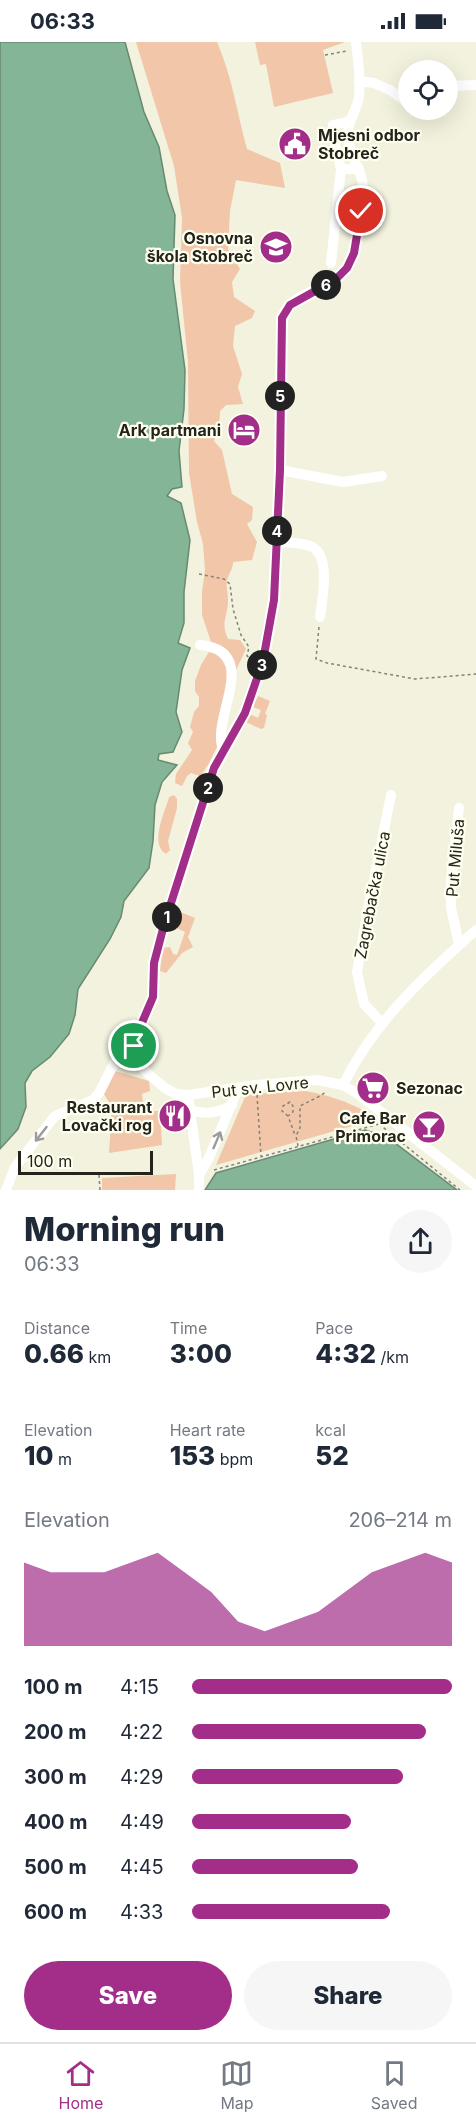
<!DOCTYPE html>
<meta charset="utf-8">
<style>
body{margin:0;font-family:Inter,sans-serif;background:#f6f6f7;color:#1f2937;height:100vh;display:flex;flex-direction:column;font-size:22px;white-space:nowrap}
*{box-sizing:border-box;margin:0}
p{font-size:20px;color:#747a83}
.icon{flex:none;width:33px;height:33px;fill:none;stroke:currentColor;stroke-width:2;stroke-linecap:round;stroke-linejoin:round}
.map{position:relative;height:1148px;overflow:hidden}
.drawer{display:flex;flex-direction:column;background:#fff;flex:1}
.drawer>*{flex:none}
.fabs{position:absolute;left:398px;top:18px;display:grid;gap:12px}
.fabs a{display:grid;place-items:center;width:60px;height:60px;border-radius:50%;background:#fff;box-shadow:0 6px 24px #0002;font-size:30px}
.scale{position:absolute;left:18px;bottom:15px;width:135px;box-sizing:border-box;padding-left:6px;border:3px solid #24241d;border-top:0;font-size:16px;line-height:21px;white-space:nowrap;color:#24241d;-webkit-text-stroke:4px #ffffef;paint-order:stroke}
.pin{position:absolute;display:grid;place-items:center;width:51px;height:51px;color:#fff;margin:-26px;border:3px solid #fff;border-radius:50%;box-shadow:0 2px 6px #0007}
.km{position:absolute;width:30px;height:30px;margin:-15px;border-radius:50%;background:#222;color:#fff;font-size:16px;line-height:30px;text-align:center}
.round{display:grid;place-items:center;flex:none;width:63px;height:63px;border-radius:32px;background:#f6f6f7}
.head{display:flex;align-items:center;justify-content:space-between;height:102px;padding:0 24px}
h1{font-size:33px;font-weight:800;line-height:45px}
.stats{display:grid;grid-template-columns:repeat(3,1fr);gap:9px;height:102px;padding:6px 24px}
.stats div{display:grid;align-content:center}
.stats b{font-size:26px;font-weight:800}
.stats small{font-size:16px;font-weight:400}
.stats p{font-size:16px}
.chart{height:168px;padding:12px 24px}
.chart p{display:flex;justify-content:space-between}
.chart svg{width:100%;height:108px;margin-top:6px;fill:#a22e89;opacity:.7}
.cta{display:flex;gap:12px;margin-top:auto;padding:12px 24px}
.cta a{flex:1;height:69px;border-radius:36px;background:#a22e89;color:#fff;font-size:24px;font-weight:800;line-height:69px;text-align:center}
.cta a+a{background:#f6f6f7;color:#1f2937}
ul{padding:0 24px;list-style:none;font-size:20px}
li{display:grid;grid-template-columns:96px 72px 1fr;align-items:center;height:45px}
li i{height:15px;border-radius:8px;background:#a22e89}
.status{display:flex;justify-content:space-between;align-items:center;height:42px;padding:0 30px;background:#fff;direction:ltr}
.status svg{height:16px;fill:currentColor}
.menu{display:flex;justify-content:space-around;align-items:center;height:84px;border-top:2px solid #e0e1e3;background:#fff;font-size:16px;color:#747a83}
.menu a{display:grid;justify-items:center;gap:3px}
.menu .current{color:#a22e89}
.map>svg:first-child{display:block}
.green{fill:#f1c6a9}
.water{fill:#84b596;stroke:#678a72;stroke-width:1.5}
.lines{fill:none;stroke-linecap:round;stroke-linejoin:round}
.path{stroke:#838376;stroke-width:1.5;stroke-dasharray:3 3;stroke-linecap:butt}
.minor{stroke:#fff;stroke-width:10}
.oneway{stroke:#9c9c99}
.route-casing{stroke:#fff;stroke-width:12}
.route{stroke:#a22e89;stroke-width:8}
.labels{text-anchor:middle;stroke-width:4.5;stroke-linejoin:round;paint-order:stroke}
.poi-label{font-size:16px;font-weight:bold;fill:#24241d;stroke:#ffffef;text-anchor:end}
.street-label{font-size:16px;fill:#24241d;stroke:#ffffef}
</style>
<div class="status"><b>06:33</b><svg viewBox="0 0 49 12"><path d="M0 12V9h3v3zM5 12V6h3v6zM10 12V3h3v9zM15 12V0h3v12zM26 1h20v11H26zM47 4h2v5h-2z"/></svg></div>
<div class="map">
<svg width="476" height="1148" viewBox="0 0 476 1148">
<rect width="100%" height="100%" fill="#f2f2de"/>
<g class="green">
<path d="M136,0H217C232,34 237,71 247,107L280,121L285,146L236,138L230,169L228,207L240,227L232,240L234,255L255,269L252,276L235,284L233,304L242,332L238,345L243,362L226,363L220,369L219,387L214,399L222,408L232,452L253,465L252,478L247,482L257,500L252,518L233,520C233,527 229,531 227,538C226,545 228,551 228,558C228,575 220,580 228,597L240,598L246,607L236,628L228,634L225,689L208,723L200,734L191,731L187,734L182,744L175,741L176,732L192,708L188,701L193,690L190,685L194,670L199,664V655L195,649V639L201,623L209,610C220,611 222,619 227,627L216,602L211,600L202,573V550L205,528L203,502L197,480L189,431L188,320L180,240L182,176L174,124Z"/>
<polygon points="255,0 345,0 323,8 333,51 274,65 266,22 260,23"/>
<polygon points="258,654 270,659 265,672 267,673 264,686 261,687 246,680 249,672 258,676 261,668 253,665"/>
<path d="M174,753L177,757V766L168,799L170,808L166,812C149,801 165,771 169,755Z"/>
<polygon points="180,870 195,876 188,895 193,905 182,911 166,931 160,929 163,906 170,905 173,912 177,913 185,890 174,885"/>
<polygon points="115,1029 149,1039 150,1049 142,1052 144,1069 160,1069 162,1103 109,1111 112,1065 104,1052"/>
<path d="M305,1049C327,1053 347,1059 366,1070V1080L216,1123L245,1055L252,1052Z"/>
<polygon points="176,1132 175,1148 102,1148 102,1136"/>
</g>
<g class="water">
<polygon points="0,0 125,0 144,70 159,105 167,149 175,173 173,237 185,328 184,367 179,409 182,445 172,447 167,454 181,461 190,498 184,550 184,581 178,601 190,606 182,628 176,670 182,690 173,710 159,712 158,718 177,723 162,740 155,763 153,799 149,826 124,859 121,875 110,897 78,947 75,973 69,992 50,1015 32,1029 25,1041 26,1065 18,1087 0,1107"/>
<polygon points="365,1088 387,1095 457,1148 205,1148 216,1131"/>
</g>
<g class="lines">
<g class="path">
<polyline points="325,13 347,9"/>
<polyline points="199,532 224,537 230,542 233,567 241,593 249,605 247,614 253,618"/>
<polyline points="319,585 316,617 327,621 415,637 476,632"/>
<polyline points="257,1053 261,1114"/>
<polyline points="288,1074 282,1069 283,1064 290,1060 293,1064 293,1070 288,1074 295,1093"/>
<polyline points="379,1082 460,1148"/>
<polyline points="298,1104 296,1094 300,1086 300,1064 320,1054 327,1049"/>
<polyline points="214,1128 379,1082"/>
<polyline points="99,1133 100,1148"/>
</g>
<g class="minor">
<path d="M356,0C358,18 361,37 359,55C357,67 349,77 348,90C347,107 358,122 362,138C366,152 356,215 347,227C332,246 305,247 289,264C286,267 284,272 281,276L280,428L274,558L263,619L245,671L214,726L154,921L153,955L135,997L134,1004L140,1022L146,1030L165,1046L176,1052L188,1053L256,1043L317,1038L343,1043L358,1052L476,1144"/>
<polyline points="359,39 374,41 390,48 408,61"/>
<polyline points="447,44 476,43"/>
<polyline points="341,127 335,104 333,83 350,79"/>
<polyline points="331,221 341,127 359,127"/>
<polyline points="280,428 343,440 382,434"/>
<path d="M277,499C287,501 300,500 310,504C332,512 322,557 320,575"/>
<path d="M200,603C263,609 210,677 223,707"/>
<polyline points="459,766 451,839 451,866 459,902"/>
<polyline points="382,981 364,962 357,930 368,867 391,753"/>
<path d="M343,1043C374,980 424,934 476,888"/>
<polyline points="188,1053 199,1133 199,1148"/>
<path d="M190,1068C205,1073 219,1071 232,1063"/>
<polyline points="199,1133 208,1118 238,1047"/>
<polyline points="6,1148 15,1125 55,1074 93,1058 99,1051 134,982"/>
</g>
</g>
<defs><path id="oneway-shaft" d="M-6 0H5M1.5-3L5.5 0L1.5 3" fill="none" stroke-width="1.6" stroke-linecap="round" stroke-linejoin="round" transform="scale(1.5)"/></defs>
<g class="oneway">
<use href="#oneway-shaft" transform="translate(41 1092) rotate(128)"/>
<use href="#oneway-shaft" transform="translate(217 1098) rotate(-67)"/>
</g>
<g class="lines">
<g class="route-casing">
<polyline id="route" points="134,1004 135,997 153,955 154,921 164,883 214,726 245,671 263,619 274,558 280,428 282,276 290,263 335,238 347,226 354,211 361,169"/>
</g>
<use href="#route" class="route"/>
</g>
<defs>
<g id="civic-disc" transform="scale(1.725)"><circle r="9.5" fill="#a22e89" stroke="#ffffef"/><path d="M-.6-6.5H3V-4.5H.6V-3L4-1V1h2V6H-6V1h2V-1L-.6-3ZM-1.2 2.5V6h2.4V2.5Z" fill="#fff"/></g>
<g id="school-disc" transform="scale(1.725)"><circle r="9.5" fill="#a22e89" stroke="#ffffef"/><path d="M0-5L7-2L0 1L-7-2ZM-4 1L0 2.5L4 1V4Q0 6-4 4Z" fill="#fff"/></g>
<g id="hotel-disc" transform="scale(1.725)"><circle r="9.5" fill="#a22e89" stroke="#ffffef"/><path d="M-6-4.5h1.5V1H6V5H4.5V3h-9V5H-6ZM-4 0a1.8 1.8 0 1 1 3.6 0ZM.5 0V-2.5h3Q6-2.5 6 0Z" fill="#fff"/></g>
<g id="supermarket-disc" transform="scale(1.725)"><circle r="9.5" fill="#a22e89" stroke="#ffffef"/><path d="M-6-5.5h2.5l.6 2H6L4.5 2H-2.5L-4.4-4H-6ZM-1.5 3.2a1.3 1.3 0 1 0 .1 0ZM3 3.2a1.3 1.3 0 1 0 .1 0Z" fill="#fff"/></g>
<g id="restaurant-disc" transform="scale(1.725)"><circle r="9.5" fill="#a22e89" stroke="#ffffef"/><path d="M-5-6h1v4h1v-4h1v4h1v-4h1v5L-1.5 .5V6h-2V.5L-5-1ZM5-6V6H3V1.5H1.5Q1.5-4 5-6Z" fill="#fff"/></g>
<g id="bar-disc" transform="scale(1.725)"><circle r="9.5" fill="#a22e89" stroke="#ffffef"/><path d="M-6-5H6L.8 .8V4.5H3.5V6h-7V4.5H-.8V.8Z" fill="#fff"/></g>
</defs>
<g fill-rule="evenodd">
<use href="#civic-disc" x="295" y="102"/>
<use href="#school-disc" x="276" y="205"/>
<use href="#hotel-disc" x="244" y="388"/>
<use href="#supermarket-disc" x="373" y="1046"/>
<use href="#restaurant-disc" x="175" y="1074"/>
<use href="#bar-disc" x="429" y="1085"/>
</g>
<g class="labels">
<g class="poi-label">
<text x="318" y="99" text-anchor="start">Mjesni odbor<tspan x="318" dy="18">Stobreč</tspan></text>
<text x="253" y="202">Osnovna<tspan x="253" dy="18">škola Stobreč</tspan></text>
<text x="221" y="394">Ark partmani</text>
<text x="396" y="1052" text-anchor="start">Sezonac</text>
<text x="152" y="1071">Restaurant<tspan x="152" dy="18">Lovački rog</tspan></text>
<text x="406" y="1082">Cafe Bar<tspan x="406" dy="18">Primorac</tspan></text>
</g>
<g class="street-label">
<text transform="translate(455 816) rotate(-85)" y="6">Put Miluša</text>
<text transform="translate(372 853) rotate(-79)" y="6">Zagrebačka ulica</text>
<text transform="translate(260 1045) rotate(-6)" y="6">Put sv. Lovre</text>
</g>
</g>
</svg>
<div class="fabs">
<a><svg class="icon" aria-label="locate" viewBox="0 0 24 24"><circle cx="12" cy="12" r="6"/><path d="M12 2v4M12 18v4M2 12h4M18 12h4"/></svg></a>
</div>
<div class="scale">100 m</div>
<div class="pin" style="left:134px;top:1004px;background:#1e9e55"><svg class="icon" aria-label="arrive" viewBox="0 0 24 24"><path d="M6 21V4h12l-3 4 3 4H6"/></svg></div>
<div class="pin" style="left:361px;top:169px;background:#d93025"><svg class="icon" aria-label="check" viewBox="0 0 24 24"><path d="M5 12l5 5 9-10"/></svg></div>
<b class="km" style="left:167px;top:875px">1</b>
<b class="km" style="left:208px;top:746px">2</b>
<b class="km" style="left:262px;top:623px">3</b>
<b class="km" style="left:277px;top:489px">4</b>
<b class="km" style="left:280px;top:354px">5</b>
<b class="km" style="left:326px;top:243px">6</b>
</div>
<section class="drawer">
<div class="head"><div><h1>Morning run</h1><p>06:33</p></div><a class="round"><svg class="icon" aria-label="share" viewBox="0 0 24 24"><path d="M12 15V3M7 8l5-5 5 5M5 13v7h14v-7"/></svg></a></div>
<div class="stats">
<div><p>Distance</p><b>0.66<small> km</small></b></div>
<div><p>Time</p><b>3:00</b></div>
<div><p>Pace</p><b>4:32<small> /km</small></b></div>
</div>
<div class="stats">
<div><p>Elevation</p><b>10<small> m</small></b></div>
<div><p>Heart rate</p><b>153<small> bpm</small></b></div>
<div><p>kcal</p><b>52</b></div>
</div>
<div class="chart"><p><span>Elevation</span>206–214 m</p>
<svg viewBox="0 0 160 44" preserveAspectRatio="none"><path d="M0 44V10L10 14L20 14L30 14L40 10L50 6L60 14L70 22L80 34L90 38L100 34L110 30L120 22L130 14L140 10L150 6L160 10V44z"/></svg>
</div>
<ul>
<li><b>100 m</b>4:15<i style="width:100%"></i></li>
<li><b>200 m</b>4:22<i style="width:90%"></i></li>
<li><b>300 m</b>4:29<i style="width:81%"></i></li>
<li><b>400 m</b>4:49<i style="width:61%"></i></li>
<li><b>500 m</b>4:45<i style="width:64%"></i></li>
<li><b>600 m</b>4:33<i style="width:76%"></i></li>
</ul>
<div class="cta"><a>Save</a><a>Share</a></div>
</section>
<nav class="menu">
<a class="current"><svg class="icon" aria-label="home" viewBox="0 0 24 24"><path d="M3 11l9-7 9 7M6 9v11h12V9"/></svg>Home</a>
<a><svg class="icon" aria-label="map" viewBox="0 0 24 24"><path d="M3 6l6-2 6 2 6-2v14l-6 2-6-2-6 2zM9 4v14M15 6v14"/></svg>Map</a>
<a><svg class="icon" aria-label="saved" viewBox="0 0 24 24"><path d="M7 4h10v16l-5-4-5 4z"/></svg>Saved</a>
</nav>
